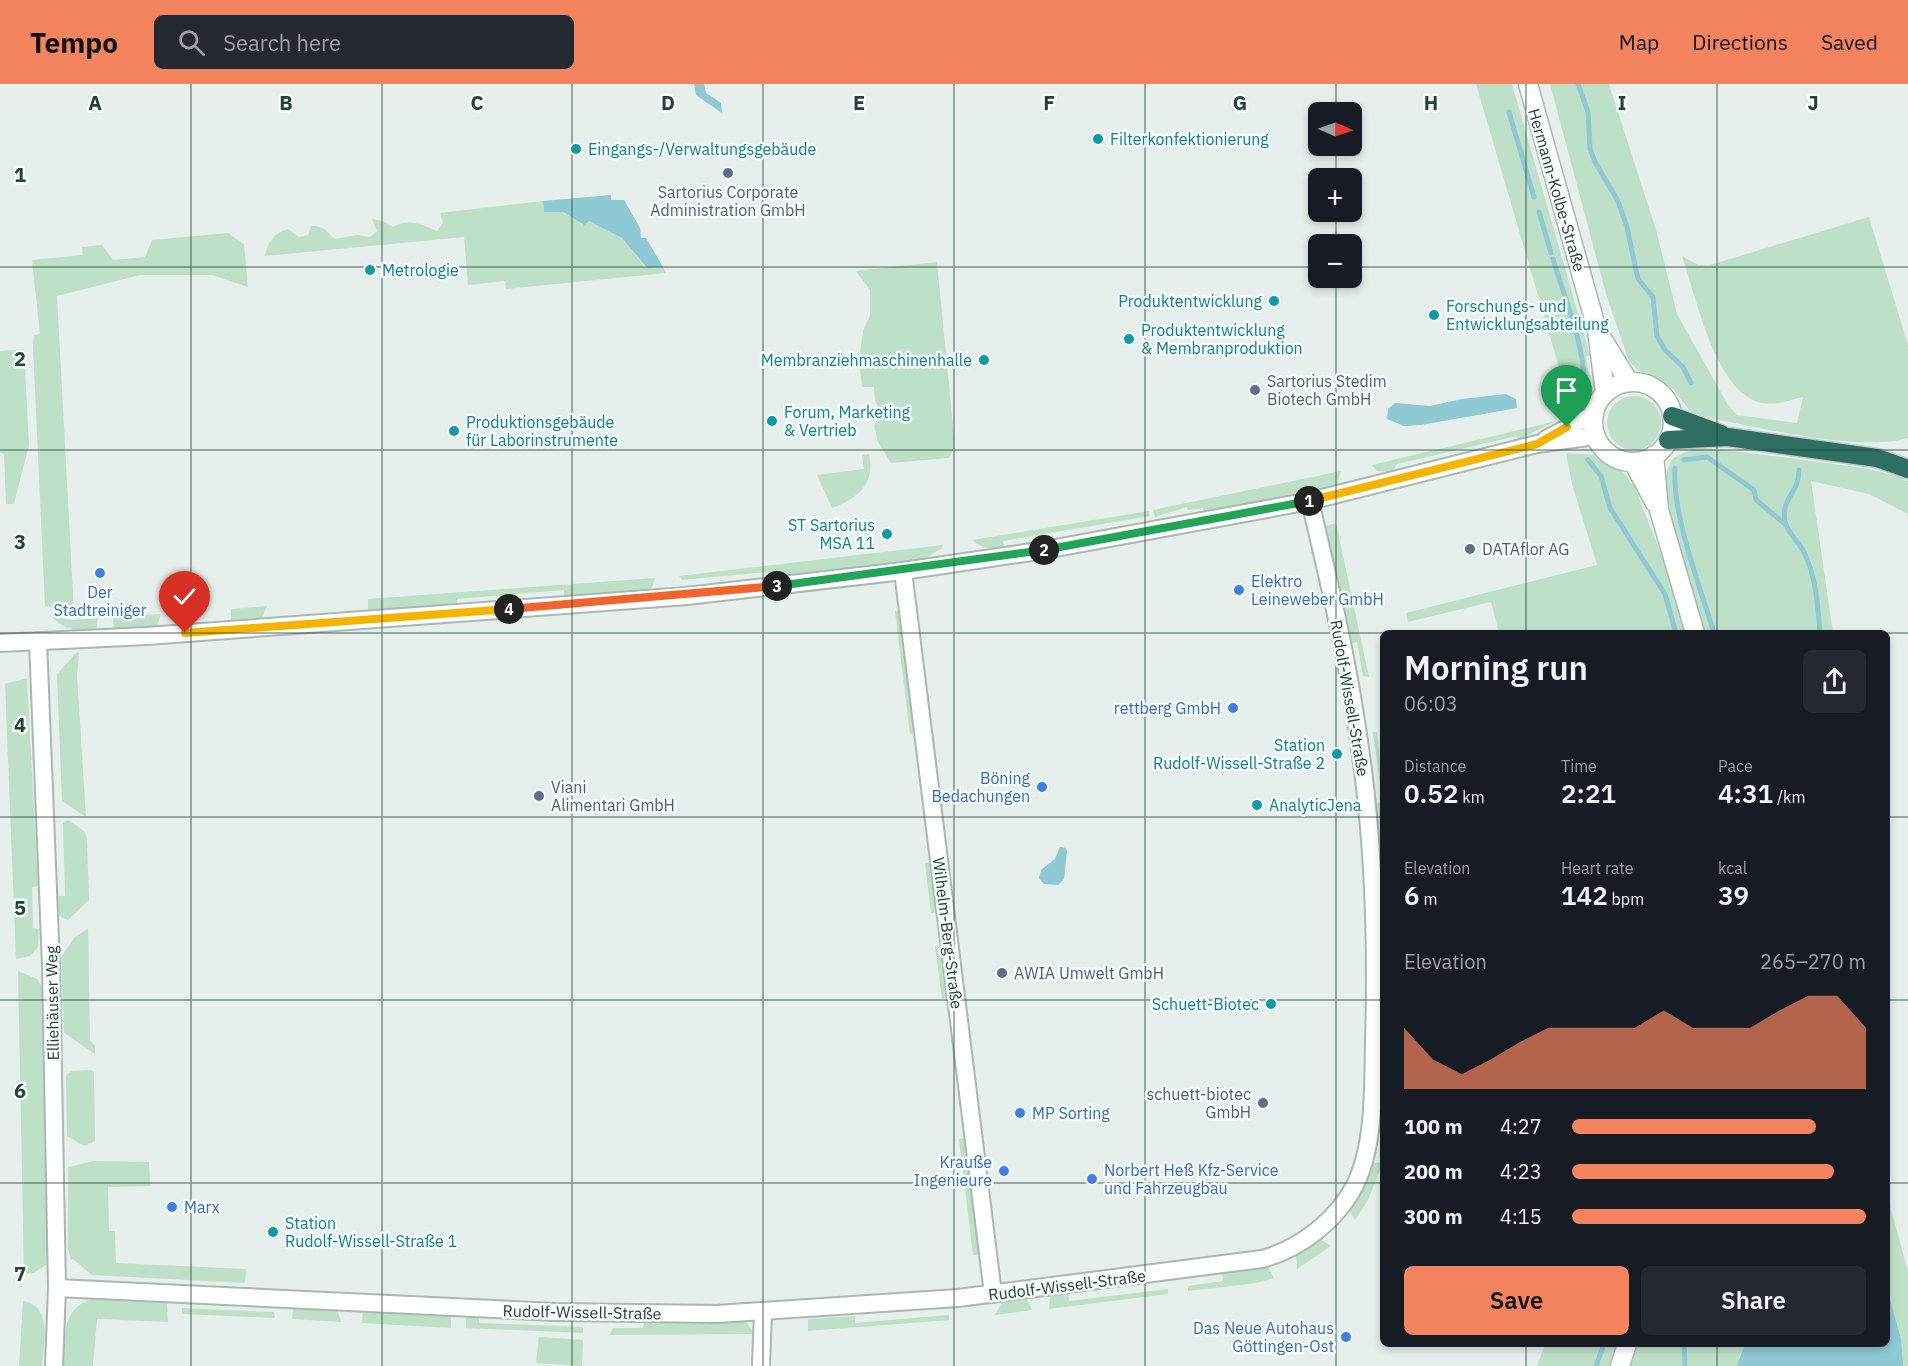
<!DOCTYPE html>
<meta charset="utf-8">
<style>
body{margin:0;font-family:"IBM Plex Sans",sans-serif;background:#242831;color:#f1f3f6;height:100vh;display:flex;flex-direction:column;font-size:22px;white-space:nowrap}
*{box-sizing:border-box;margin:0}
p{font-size:20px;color:#9ea1a6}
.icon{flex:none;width:33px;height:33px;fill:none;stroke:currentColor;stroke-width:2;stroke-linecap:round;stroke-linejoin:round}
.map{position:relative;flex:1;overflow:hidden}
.drawer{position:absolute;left:1380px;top:546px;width:510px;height:717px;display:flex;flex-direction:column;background:#171b24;border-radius:9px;box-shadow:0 3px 9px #0003}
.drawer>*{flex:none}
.needle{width:39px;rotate:92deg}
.tools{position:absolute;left:1308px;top:18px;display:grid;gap:12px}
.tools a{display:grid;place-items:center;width:54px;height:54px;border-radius:9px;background:#171b24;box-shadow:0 3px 9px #0003;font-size:30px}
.pin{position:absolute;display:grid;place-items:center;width:51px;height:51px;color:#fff;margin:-62px -26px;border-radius:50% 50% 50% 0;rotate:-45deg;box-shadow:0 0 6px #0007}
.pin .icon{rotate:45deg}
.km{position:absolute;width:30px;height:30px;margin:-15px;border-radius:50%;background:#222;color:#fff;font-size:16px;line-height:30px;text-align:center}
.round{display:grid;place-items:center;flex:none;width:63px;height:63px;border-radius:9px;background:#242831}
.summary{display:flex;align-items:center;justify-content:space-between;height:102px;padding:0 24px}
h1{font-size:33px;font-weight:600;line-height:45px}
.stats{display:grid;grid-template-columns:repeat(3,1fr);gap:9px;height:102px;padding:6px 24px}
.stats div{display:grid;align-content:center}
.stats b{font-size:26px;font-weight:600}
.stats small{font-size:16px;font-weight:400}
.stats p{font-size:16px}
.chart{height:168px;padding:12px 24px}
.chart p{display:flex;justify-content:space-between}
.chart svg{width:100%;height:108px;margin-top:6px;fill:#f4845f;opacity:.7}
.cta{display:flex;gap:12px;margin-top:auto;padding:12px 24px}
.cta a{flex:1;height:69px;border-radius:9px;background:#f4845f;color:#111;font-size:24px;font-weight:600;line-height:69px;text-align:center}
.cta a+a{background:#242831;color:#f1f3f6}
ul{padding:0 24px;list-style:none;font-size:20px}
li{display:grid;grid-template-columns:96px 72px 1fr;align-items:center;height:45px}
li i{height:15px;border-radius:8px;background:#f4845f}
header{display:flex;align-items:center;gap:36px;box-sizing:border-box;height:84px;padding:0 30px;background:#f4845f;color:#111}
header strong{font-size:28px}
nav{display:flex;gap:33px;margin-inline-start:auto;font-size:21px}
.search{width:420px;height:54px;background:#242831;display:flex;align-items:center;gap:15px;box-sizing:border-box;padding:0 21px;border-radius:9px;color:#9ea1a6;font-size:22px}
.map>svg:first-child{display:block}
.green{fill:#bfe0c8}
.water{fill:#8ec9d4}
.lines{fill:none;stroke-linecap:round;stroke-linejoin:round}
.stream{stroke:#8ec9d4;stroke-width:5}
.street-casing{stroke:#a8b8b2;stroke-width:20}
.secondary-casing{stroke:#a4bbb3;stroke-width:21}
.highway-casing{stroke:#c2cac8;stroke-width:21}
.street{stroke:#fff;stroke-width:16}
.secondary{stroke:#fff;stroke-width:18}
.highway{stroke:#2f6f62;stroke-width:18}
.split-1-casing{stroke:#fff;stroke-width:12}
.split-2-casing{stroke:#fff;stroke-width:12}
.split-3-casing{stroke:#fff;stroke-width:12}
.split-4-casing{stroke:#fff;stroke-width:12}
.split-5-casing{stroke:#fff;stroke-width:12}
.split-1{stroke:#f5b400;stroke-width:8}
.split-2{stroke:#22a559;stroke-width:8}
.split-3{stroke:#22a559;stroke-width:8}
.split-4{stroke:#f0652b;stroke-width:8}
.split-5{stroke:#f5b400;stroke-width:8}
.grid{fill:none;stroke:#24423a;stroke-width:1.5;stroke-opacity:0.55}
.culture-dot{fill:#0f9aa8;stroke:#f7fbf9;stroke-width:2}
.service-dot{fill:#5c6f8a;stroke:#f7fbf9;stroke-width:2}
.shop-dot{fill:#3f7fe0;stroke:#f7fbf9;stroke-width:2}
.labels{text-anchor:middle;stroke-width:5;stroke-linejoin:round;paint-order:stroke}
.culture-label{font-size:16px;fill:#0d838f;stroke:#f7fbf9;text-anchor:start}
.street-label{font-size:16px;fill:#24423a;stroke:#f7fbf9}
.service-label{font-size:16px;fill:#4e5e75;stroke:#f7fbf9;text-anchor:start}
.shop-label{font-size:16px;fill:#366cbe;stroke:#f7fbf9;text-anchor:start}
.grid-label{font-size:20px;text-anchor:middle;font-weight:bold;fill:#24423a;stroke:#f7fbf9;stroke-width:5;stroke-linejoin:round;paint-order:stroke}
</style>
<header>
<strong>Tempo</strong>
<div class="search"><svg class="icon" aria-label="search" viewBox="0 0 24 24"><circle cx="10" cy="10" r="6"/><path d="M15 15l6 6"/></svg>Search here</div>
<nav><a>Map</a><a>Directions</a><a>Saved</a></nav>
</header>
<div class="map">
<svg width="1908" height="1282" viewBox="0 0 1908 1282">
<rect width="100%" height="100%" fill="#e6efeb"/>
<g class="green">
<path d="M1476,0H1512L1590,271L1586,273C1590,293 1593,313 1571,324Z"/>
<path d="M1550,0H1609L1656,146L1677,230L1728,321L1737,331L1797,339L1803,313C1789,316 1777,322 1762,319C1715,309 1696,212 1682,172L1698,181H1710L1869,133L1908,261V354C1861,368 1760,344 1710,334L1691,328L1672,304L1638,286L1629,277L1606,210Z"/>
<path d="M543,117L544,128H563L583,141L589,136L622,154L646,184L663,183L666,189L506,205L505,197L468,201L464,153L265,172C267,159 275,148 288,145L299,153L308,151L311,142C324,141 327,148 335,155L357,151L370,153L377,147L372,135L383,137L393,143C409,134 421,140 437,147L443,139L440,129Z"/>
<polygon points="228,149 244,160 248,203 212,191 140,191 57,212 74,529 45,522 33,264 34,251 40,250 32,176 83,171 82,163 102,161 113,176 145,173 152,156"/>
<polygon points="937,178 955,362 949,374 891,379 878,358 874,341 883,335 875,316 874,303 862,303 859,277 863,247 870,231 870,206 856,187"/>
<polygon points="24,265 29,361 14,420 6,420 4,370 0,369 0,267"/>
<circle cx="1634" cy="339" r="27"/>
<polygon points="1556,337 1518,356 1517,352 1397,380 1392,388 1377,387 1372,381"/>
<path d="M1694,364C1739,367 1783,373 1827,379C1854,383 1882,385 1908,397V430L1869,410L1811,397L1833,549H1705C1695,516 1661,416 1667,387C1668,383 1671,378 1673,374Z"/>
<polygon points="1566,369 1597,371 1625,390 1635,404 1664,477 1684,549 1499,549 1491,518 1408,538 1406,529 1597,481 1572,400"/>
<path d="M869,370C876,399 858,415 832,424L817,391L864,385L862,371Z"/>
<polygon points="1341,387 1337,401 1204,428 1203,424 1188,426 1187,423 1155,433 1153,426"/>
<path d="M1149,427L1150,432L1003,457L1004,463C991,465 982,465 972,456Z"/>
<polygon points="1336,439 1369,593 1363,592 1357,558 1350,560 1325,448 1326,442"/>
<polygon points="943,461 941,465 924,475 778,493 778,487 682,496 679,492"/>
<polygon points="655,494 651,506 564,513 564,506 457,515 457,521 368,527 368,515"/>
<polygon points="267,522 262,534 231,536 231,525"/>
<polygon points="895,527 900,527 915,649 910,650"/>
<polygon points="161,530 157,542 115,545 112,533"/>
<path d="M52,533L74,536L98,534L96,546C78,546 65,547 52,533Z"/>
<polygon points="77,568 79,569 77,591 86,733 62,717 57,590"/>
<polygon points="27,594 38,802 32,803 33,844 39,845 38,863 30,872 16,875 5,600"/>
<polygon points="1373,648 1377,648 1383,701 1380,701"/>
<polygon points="1383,717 1383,777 1380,776 1375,721"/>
<polygon points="68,736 84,747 87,754 89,816 68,836 59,832 58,812 65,812 63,739"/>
<polygon points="931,778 937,828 931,829 925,779"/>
<polygon points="88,845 90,956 95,962 95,970 64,949 61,873 75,853"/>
<polygon points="935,862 941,862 947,914 942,915"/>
<polygon points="18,887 37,895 42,903 48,1157 47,1180 34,1189 24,1190"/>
<polygon points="91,986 94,988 95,1057 84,1062 67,1052 66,991 72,987"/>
<polygon points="964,1054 979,1171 973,1171 959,1055"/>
<polygon points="94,1077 149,1078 150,1102 108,1103 109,1147 115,1147 116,1179 246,1185 245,1199 92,1191 73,1175 71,1176 68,1164 68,1083"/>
<polygon points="1383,1078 1368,1116 1355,1136 1348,1125 1369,1079"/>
<polygon points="1887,1111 1908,1187 1908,1282 1629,1282 1637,1260 1887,1260"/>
<polygon points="1320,1155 1331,1162 1297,1185 1296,1171"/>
<polygon points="1268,1183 1274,1194 1257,1199 1188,1207 1188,1202 1223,1197 1222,1190"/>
<polygon points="1168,1205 1168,1210 1049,1225 1050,1212 1068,1210 1069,1217"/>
<path d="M99,1214L167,1217L168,1238L97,1235L93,1282H63C65,1252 61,1219 99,1214Z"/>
<polygon points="1027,1215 1032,1226 995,1231 1002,1218"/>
<path d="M23,1217C53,1222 44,1261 42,1282H19Z"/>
<polygon points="293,1223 337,1225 341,1238 292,1235"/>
<polygon points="182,1224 274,1228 275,1234 182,1230"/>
<polygon points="363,1226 451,1231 451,1244 362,1239"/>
<polygon points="949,1231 949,1236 808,1247 808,1235 855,1232 855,1239"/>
<polygon points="466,1232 479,1232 479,1239 583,1243 583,1249 466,1244"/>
<polygon points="738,1237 747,1239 754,1250 609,1251 613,1244 643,1244 644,1239"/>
<polygon points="539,1253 583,1256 582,1282 536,1279"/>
<polygon points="1545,1260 1616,1260 1609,1282 1537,1282"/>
</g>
<g class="water">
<polygon points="694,0 704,0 706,9 721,19 722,29 696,11"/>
<polygon points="611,111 611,116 624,116 640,144 641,154 646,154 663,183 647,184 622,154 589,137 584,141 563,128 544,128 543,117"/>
<polygon points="1506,310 1516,315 1517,324 1421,341 1404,342 1387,335 1388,325 1395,319 1430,322 1462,315"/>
<polygon points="1060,763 1066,764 1067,767 1064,795 1058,801 1044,800 1039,794 1041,786 1055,775"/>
<polygon points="1887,1205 1901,1255 1903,1282 1737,1282 1745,1260 1887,1260"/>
</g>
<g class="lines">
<g class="stream">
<polyline points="1578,0 1588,28 1590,65 1595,78 1618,117 1627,143 1638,195 1653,213 1657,252 1665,266 1683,283 1691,299"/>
<polyline points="1509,28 1534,113"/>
<polyline points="1539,128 1551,169"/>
<path d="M1553,175C1562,207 1591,277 1582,307"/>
<polyline points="1588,376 1601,392 1610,424 1665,510 1676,549"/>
<polyline points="1684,376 1707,373 1754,406 1756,416 1785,440"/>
<path d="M1675,384C1672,432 1700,502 1714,549"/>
<path d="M1799,386C1799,410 1781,413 1785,437C1786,447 1799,458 1804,468C1816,493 1818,522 1820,549"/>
<polyline points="1684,1260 1685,1282"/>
<polyline points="1596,1282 1604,1260"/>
</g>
<g class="street-casing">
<g id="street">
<polyline points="1546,355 1594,330"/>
<polyline points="903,487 993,1210"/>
<polyline points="38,557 51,882 57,1204 54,1282"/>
<polyline points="0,559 147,552 687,512 903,487 1045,466 1310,417 1537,360 1595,352"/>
<path d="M57,1204L555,1228L717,1230L958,1214L1262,1175C1300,1165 1337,1136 1355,1101C1375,1061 1373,1002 1374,958C1377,855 1374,753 1358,651C1347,572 1328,494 1310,417"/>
<polyline points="761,1282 763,1228"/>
</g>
</g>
<g class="secondary-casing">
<g id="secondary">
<polyline points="1528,0 1597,246 1605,309"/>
<polyline points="1600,251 1629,298"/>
<circle cx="1633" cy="338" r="40"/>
<polyline points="1654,371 1659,426 1695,549"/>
<polyline points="1633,378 1655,419"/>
<polyline points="1620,1282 1627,1260"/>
</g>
</g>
<g class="highway-casing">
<g id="highway">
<polyline points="1672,332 1721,350"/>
<polyline points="1668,356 1728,353 1877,374 1908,385"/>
</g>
</g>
<use href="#street" class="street"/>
<use href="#secondary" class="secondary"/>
<use href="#highway" class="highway"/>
</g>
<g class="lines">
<g class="split-1-casing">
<polyline id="split-1" points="1309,417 1537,360 1567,343"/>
</g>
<g class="split-2-casing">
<polyline id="split-2" points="1044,466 1309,417"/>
</g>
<g class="split-3-casing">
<polyline id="split-3" points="777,502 1044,466"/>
</g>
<g class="split-4-casing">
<polyline id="split-4" points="509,525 777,502"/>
</g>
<g class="split-5-casing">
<polyline id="split-5" points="185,549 509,525"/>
</g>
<use href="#split-1" class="split-1"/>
<use href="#split-2" class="split-2"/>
<use href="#split-3" class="split-3"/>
<use href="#split-4" class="split-4"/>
<use href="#split-5" class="split-5"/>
</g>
<path class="grid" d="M191,0V1282M382,0V1282M572,0V1282M763,0V1282M954,0V1282M1145,0V1282M1336,0V28M1526,0V549M1717,0V549M1336,62V94M1336,128V160M0,183H1318M1352,183H1908M1336,194V1282M0,366H1908M0,549H1383M1887,549H1908M0,733H1383M1887,733H1908M0,916H1383M1887,916H1908M0,1099H1383M1887,1099H1908M1526,1260V1282M1717,1260V1282"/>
<g class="culture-dot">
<circle cx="1098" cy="55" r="6"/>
<circle cx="576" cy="65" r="6"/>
<circle cx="370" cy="186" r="6"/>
<circle cx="1274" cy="217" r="6"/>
<circle cx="1434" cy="231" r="6"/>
<circle cx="1129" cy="255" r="6"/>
<circle cx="984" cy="276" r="6"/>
<circle cx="772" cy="337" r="6"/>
<circle cx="454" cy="347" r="6"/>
<circle cx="887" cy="450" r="6"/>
<circle cx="1337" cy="670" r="6"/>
<circle cx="1257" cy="721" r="6"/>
<circle cx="1271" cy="920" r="6"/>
<circle cx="273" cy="1148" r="6"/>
</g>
<g class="service-dot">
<circle cx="728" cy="89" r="6"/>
<circle cx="1255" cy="306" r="6"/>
<circle cx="1470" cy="465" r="6"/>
<circle cx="539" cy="712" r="6"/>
<circle cx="1002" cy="889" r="6"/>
<circle cx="1263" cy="1019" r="6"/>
</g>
<g class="shop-dot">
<circle cx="100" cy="489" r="6"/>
<circle cx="1239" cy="506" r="6"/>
<circle cx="1233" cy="624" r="6"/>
<circle cx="1042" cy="703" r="6"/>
<circle cx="1020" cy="1029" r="6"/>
<circle cx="1004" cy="1087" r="6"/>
<circle cx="1092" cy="1095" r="6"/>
<circle cx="172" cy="1123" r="6"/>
<circle cx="1346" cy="1253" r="6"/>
</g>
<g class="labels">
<g class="culture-label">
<text x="1110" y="61">Filterkonfektionierung</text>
<text x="588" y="71">Eingangs-/Verwaltungsgebäude</text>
<text x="382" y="192">Metrologie</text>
<text x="1262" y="223" text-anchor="end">Produktentwicklung</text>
<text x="1446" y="228">Forschungs- und<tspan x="1446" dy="18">Entwicklungsabteilung</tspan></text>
<text x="1141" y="252">Produktentwicklung<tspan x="1141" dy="18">&amp; Membranproduktion</tspan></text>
<text x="972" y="282" text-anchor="end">Membranziehmaschinenhalle</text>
<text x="784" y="334">Forum, Marketing<tspan x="784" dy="18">&amp; Vertrieb</tspan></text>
<text x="466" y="344">Produktionsgebäude<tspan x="466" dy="18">für Laborinstrumente</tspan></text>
<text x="875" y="447" text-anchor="end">ST Sartorius<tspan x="875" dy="18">MSA 11</tspan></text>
<text x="1325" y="667" text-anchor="end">Station<tspan x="1325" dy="18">Rudolf-Wissell-Straße 2</tspan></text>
<text x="1269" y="727">AnalyticJena</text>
<text x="1259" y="926" text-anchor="end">Schuett-Biotec</text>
<text x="285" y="1145">Station<tspan x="285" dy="18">Rudolf-Wissell-Straße 1</tspan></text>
</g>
<g class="street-label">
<text transform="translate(1557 106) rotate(74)" y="6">Hermann-Kolbe-Straße</text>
<text transform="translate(1350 614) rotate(80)" y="6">Rudolf-Wissell-Straße</text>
<text transform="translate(948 849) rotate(83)" y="6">Wilhelm-Berg-Straße</text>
<text transform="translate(52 919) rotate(-91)" y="6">Elliehäuser Weg</text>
<text transform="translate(1067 1201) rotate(-7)" y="6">Rudolf-Wissell-Straße</text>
<text transform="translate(582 1228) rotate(1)" y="6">Rudolf-Wissell-Straße</text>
</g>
<g class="service-label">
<text x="728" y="114" text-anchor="middle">Sartorius Corporate<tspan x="728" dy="18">Administration GmbH</tspan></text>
<text x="1267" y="303">Sartorius Stedim<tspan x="1267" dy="18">Biotech GmbH</tspan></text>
<text x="1482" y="471">DATAflor AG</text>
<text x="551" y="709">Viani<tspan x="551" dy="18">Alimentari GmbH</tspan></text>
<text x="1014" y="895">AWIA Umwelt GmbH</text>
<text x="1251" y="1016" text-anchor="end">schuett-biotec<tspan x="1251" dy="18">GmbH</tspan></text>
</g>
<g class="shop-label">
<text x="1251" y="503">Elektro<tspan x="1251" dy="18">Leineweber GmbH</tspan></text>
<text x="100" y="514" text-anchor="middle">Der<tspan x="100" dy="18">Stadtreiniger</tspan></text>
<text x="1221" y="630" text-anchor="end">rettberg GmbH</text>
<text x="1030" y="700" text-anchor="end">Böning<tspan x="1030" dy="18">Bedachungen</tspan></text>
<text x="1032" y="1035">MP Sorting</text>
<text x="992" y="1084" text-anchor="end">Krauße<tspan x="992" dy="18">Ingenieure</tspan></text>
<text x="1104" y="1092">Norbert Heß Kfz-Service<tspan x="1104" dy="18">und Fahrzeugbau</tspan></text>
<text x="184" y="1129">Marx</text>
<text x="1334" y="1250" text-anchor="end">Das Neue Autohaus<tspan x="1334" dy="18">Göttingen-Ost</tspan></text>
</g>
</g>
<g class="grid-label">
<text x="95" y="26">A</text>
<text x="286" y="26">B</text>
<text x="477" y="26">C</text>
<text x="668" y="26">D</text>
<text x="859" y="26">E</text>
<text x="1049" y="26">F</text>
<text x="1240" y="26">G</text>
<text x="1431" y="26">H</text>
<text x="1622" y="26">I</text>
<text x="1813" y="26">J</text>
<text x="20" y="98">1</text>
<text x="20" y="282">2</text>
<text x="20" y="465">3</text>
<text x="20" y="648">4</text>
<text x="20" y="831">5</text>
<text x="20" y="1014">6</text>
<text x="20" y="1197">7</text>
</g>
</svg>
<div class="tools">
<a><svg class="needle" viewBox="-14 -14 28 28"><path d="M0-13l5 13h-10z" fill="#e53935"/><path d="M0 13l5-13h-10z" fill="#9ea1a6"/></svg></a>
<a>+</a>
<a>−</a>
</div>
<div class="pin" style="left:1567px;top:343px;background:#1e9e55"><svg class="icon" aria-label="arrive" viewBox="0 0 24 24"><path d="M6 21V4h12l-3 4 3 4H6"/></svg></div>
<div class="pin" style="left:185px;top:549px;background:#d93025"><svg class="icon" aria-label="check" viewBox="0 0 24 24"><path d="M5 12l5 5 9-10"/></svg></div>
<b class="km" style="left:1309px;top:417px">1</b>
<b class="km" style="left:1044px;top:466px">2</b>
<b class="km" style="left:777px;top:502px">3</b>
<b class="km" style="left:509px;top:525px">4</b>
<section class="drawer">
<div class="summary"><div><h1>Morning run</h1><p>06:03</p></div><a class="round"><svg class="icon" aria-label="share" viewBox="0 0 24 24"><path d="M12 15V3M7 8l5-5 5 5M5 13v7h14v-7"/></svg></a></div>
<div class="stats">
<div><p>Distance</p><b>0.52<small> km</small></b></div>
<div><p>Time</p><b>2:21</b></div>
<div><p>Pace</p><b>4:31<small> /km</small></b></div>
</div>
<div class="stats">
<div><p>Elevation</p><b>6<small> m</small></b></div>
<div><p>Heart rate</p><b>142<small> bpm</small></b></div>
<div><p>kcal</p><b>39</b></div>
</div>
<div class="chart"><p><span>Elevation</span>265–270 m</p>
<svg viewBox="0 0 160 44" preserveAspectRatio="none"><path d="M0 44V19L10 32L20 38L30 32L40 25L50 19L60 19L70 19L80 19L90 12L100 19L110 19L120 19L130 12L140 6L150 6L160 19V44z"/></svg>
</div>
<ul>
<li><b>100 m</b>4:27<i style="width:83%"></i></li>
<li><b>200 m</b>4:23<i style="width:89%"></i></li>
<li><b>300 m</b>4:15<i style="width:100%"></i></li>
</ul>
<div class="cta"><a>Save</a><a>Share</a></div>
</section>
</div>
